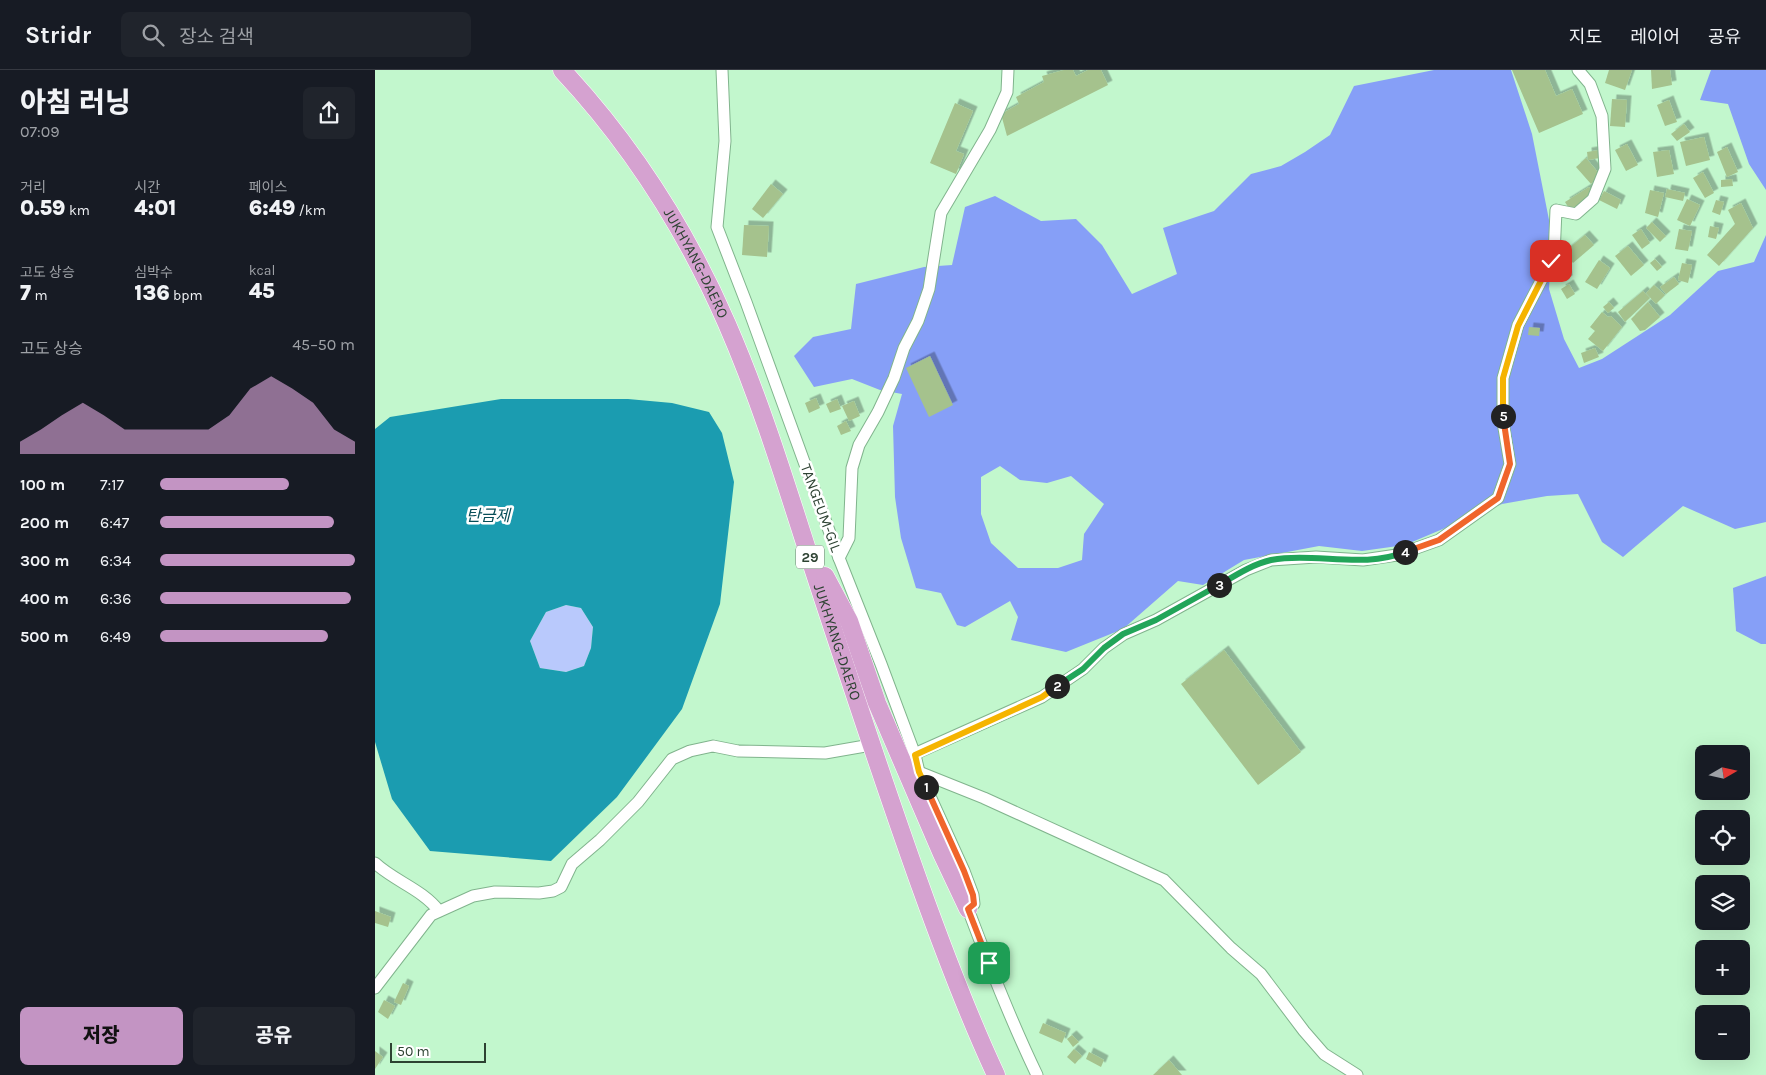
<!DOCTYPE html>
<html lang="ko">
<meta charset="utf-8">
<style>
body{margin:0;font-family:Karla,"Noto Sans KR",sans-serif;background:#20242c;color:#f1f3f6;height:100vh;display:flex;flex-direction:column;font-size:19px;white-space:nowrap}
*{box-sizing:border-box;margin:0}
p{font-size:16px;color:#9ea1a6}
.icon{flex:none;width:28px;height:28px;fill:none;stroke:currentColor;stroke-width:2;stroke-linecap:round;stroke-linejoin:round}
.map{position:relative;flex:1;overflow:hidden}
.drawer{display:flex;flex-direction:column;background:#171b24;width:375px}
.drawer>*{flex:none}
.needle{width:32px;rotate:81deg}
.controls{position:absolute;left:1320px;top:675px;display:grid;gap:10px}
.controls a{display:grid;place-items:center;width:55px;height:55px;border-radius:8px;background:#171b24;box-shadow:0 5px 20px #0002;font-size:25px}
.scale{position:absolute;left:15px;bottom:12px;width:96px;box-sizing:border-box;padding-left:5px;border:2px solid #2d4232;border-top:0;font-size:14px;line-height:18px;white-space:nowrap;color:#2d4232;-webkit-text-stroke:4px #fff;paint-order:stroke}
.pin{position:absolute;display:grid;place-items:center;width:42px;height:42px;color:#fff;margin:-21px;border-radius:10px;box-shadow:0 2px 8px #0006}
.km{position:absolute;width:25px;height:25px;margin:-12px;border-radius:50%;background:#222;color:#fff;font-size:14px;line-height:25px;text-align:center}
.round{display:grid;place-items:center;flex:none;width:52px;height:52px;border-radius:8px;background:#20242c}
.head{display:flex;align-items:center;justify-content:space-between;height:85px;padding:0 20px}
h1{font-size:28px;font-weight:800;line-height:38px}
.stats{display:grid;grid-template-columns:repeat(3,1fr);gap:8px;height:85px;padding:5px 20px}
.stats div{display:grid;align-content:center}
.stats b{font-size:21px;font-weight:800}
.stats small{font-size:14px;font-weight:400}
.stats p{font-size:14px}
.chart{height:140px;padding:10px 20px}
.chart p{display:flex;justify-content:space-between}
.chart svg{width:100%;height:90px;margin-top:5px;fill:#c394c3;opacity:.7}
.button{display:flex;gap:10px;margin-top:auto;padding:10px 20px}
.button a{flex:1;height:58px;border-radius:8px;background:#c394c3;color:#111;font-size:20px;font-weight:800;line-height:58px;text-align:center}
.button a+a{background:#20242c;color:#f1f3f6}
ul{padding:0 20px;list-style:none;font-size:16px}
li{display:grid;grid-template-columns:80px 60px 1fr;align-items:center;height:38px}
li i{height:12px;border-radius:6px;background:#c394c3}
header{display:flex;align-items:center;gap:30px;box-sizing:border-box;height:70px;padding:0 25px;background:#171b24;border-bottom:1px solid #363941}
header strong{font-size:24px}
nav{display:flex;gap:28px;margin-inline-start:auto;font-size:18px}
.search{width:350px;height:45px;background:#20242c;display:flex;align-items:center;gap:12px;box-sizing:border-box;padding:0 18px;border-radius:8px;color:#9ea1a6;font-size:19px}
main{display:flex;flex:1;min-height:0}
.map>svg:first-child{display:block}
.green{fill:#b9c9fc}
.forest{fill:#869ff7;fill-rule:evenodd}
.water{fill:#1b9cb0;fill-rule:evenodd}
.building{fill:#a5c28d;filter:url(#shadow)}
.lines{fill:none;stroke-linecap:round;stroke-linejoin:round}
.street-casing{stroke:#81b48d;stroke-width:13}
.primary-casing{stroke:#fff;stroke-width:19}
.street{stroke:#fff;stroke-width:11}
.primary{stroke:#d5a2d0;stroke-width:18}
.split-1-casing{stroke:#fff;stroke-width:10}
.split-2-casing{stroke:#fff;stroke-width:10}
.split-3-casing{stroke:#fff;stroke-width:10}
.split-4-casing{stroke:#fff;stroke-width:10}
.split-5-casing{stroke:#fff;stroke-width:10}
.split-6-casing{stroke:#fff;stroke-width:10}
.split-1{stroke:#f0652b;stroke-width:6}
.split-2{stroke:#f5b400;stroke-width:6}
.split-3{stroke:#22a559;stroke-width:6}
.split-4{stroke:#22a559;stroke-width:6}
.split-5{stroke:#f0652b;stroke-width:6}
.split-6{stroke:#f5b400;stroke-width:6}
.labels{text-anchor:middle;stroke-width:5;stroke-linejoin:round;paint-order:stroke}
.shield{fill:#fff;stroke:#6c7b70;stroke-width:1}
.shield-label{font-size:14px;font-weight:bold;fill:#2d4232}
.street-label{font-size:15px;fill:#2d4232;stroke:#fff}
.water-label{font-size:16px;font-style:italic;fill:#074e58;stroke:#fff}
</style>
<header>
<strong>Stridr</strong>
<div class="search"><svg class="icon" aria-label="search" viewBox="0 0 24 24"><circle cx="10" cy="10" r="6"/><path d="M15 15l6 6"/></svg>장소 검색</div>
<nav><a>지도</a><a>레이어</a><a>공유</a></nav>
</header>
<main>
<section class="drawer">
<div class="head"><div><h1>아침 러닝</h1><p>07:09</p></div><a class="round"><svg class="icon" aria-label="share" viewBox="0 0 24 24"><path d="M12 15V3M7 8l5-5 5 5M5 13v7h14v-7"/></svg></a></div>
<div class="stats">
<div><p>거리</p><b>0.59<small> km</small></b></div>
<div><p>시간</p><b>4:01</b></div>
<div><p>페이스</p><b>6:49<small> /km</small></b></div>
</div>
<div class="stats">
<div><p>고도 상승</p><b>7<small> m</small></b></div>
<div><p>심박수</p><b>136<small> bpm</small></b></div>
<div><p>kcal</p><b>45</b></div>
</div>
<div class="chart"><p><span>고도 상승</span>45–50 m</p>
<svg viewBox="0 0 160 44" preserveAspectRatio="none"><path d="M0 44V38L10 32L20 25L30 19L40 25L50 32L60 32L70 32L80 32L90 32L100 25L110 12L120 6L130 12L140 19L150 32L160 38V44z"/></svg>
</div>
<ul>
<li><b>100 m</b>7:17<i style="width:66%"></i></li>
<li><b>200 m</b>6:47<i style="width:89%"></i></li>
<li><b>300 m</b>6:34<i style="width:100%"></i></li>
<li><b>400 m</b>6:36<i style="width:98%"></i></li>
<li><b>500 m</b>6:49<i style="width:86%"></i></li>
</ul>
<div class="button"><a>저장</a><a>공유</a></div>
</section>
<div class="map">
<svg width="1391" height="1005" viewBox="0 0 1391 1005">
<defs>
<filter id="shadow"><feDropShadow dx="4.5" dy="-4.5" stdDeviation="0" flood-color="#0004"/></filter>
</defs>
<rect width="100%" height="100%" fill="#c2f7cd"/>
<polygon class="green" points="191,535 206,538 218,557 216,578 209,596 191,602 165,598 155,571 171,542"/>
<g class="forest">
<path d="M1059,0H1136L1157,64L1177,165L1174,219L1189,269L1204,298L1227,289L1295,245L1343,201L1379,192L1391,165V452L1360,459L1308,436L1248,487L1227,472L1203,424L1172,426L1127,434L1030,475L987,481L944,476L869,490L828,515L803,511L748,559L691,582L636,570L643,547L635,531L590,557L582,555L566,523L541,518L526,468L520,427L518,356L527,324L505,320L477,309L439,317L419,286L438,267L476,259L481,214L549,197L577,195L590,137L620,126L666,151L701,149L727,175L757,224L802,204L788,158L839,141L876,104L906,96L930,82L955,65L979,16ZM625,396L645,410L672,413L696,406L729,434L709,464L707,490L683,498H643L616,473L606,444V407Z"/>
<polygon points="1336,0 1391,0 1391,120 1374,94 1353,34 1325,30"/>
<polygon points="1391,506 1391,574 1386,574 1361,561 1358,518"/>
</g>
<path class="water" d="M126,329H253L297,333L334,342L347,363L359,412L345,534L307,639L242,727L176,791L55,781L17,729L0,672V359L15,347ZM191,535L206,538L218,557L216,578L209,596L191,602L165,598L155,571L171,542Z"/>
<g class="building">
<polygon points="689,0 698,0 701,6 713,0 726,0 733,15 632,66 626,44 644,34 641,27 669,12 667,6"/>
<polygon points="1137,0 1170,0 1181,26 1197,19 1208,44 1164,63"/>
<polygon points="1234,0 1257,0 1250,20 1230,13"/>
<polygon points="1276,0 1295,0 1297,15 1277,19"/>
<polygon points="1237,29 1252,30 1250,57 1235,56"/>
<polygon points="1294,30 1302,52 1290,56 1282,35"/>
<polygon points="580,33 598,41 581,81 589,84 581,104 555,93"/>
<polygon points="1309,54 1315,62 1302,71 1296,64"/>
<polygon points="1329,67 1335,90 1311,96 1305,72"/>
<polygon points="1252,74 1263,95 1251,101 1240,80"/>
<polygon points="1352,77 1363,102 1352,107 1342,82"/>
<polygon points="1224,80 1225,88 1213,90 1212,82"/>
<polygon points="1294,80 1299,104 1282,107 1278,82"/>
<polygon points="1211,88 1226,106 1216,114 1201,97"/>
<polygon points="1328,102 1339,123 1330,128 1318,108"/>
<polygon points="1357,109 1358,116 1346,117 1346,110"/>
<polygon points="396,114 408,124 388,148 377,139"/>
<polygon points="1214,117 1219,124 1195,140 1190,132"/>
<polygon points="1292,119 1310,123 1308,131 1290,127"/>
<polygon points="1275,120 1289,123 1283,147 1270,143"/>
<polygon points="1229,121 1246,130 1242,139 1224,130"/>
<polygon points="1312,129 1325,135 1315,156 1302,150"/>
<polygon points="1341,130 1349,132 1345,145 1337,142"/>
<polygon points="1366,133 1378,158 1344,196 1332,185 1360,154 1353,140"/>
<polygon points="1277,152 1291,166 1285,172 1271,158"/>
<polygon points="369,155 394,156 392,187 367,185"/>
<polygon points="1335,156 1344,158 1341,169 1333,167"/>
<polygon points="1266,159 1275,173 1267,179 1257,165"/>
<polygon points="1304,159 1317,161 1313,181 1300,179"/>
<polygon points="1210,165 1219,175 1198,193 1189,182"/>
<polygon points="1253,176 1269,195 1256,206 1240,186"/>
<polygon points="1280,189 1287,197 1282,201 1275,193"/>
<polygon points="1224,190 1235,198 1222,219 1210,212"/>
<polygon points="1307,193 1317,195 1313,213 1303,210"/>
<polygon points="1191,197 1193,210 1187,211 1187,205 1181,206 1180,198"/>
<polygon points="1299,207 1304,214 1291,224 1285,217"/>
<polygon points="1194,214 1200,224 1192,229 1186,219"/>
<polygon points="1279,215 1290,225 1281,234 1271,223"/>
<polygon points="1268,221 1275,228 1250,252 1243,242"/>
<polygon points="1234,232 1239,238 1233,243 1228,237"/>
<polygon points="1273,232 1285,247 1270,260 1265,261 1256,249"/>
<polygon points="1227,242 1233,247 1236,246 1247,257 1228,281 1213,269 1220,261 1215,257"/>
<polygon points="1154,257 1165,258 1164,266 1153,265"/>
<polygon points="1220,278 1224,287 1209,293 1206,283"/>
<polygon points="555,286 578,335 554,347 531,298"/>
<polygon points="441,328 445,338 434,343 430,333"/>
<polygon points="462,329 466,339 455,343 451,334"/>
<polygon points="479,331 485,346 474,351 467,336"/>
<polygon points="471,351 476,361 466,365 462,356"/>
<polygon points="849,580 926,682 883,715 806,614"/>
<polygon points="0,841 16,847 13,857 0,853"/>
<polygon points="28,913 34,916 26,935 19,932"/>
<polygon points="9,930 20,936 13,949 3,942"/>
<polygon points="668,953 691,963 687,973 664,963"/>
<polygon points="697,965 704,972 698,977 692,969"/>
<polygon points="699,979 707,986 700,994 692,987"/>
<polygon points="0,981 8,987 0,999"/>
<polygon points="714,982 729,990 726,997 711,989"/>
<polygon points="794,990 807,1005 778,1005"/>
</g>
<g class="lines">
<g class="street-casing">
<g id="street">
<polyline points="347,0 350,71 342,157 371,232 464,488 474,468 477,398 484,375 503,342 519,308 529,278 543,251 554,219 566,143 615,60 632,22 633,0"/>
<path d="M464,488L506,594L540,685L544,702L589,801L598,825L599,834L593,839C614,895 636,951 662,1005"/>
<polyline points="526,690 667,627 708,599 729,578 749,564 781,550 871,500 896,490 941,487 988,490 1022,485 1064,470 1123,428 1135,394 1128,352 1128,308 1143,255 1179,186 1181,140 1201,144 1218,129 1230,99 1227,46 1215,14 1203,0"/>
<polyline points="544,702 609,728 789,810 856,878 886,904 929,961 949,984 982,1005"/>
<path d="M0,793C19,811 47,819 64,841"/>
<polyline points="0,918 56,845 98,826 120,822 164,823 178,821 186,817 197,794 225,770 263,732 297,689 315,681 338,676 363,681 450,683 496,675"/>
</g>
</g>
<g class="primary-casing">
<g id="primary">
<path id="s1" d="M187,0C256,74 312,162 352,254C386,332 411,414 437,495C472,602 507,709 545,815C568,879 592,943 621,1005"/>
<polyline points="450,506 474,551 502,633 567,784 593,839"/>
</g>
</g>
<use href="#street" class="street"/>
<use href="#primary" class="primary"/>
</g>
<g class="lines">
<g class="split-1-casing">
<polyline id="split-1" points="551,717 589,801 598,825 599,834 593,839 614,893"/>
</g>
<g class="split-2-casing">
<polyline id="split-2" points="551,717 544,702 540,685 667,627 682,616"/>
</g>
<g class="split-3-casing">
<polyline id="split-3" points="682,616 708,599 729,578 748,564 781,550 844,515"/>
</g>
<g class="split-4-casing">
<path id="split-4" d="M844,515C861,505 878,494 896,490C940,482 988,499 1030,482"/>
</g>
<g class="split-5-casing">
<polyline id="split-5" points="1030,482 1064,470 1123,428 1135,394 1128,346"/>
</g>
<g class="split-6-casing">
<polyline id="split-6" points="1128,346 1128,308 1143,256 1176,191"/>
</g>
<use href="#split-1" class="split-1"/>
<use href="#split-2" class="split-2"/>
<use href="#split-3" class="split-3"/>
<use href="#split-4" class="split-4"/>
<use href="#split-5" class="split-5"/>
<use href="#split-6" class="split-6"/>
</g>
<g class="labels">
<rect class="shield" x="421" y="475.5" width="28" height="23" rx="4"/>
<g class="shield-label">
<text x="435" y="492">29</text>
</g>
<g class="street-label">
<text dy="5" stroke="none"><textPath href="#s1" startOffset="236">JUKHYANG-DAERO</textPath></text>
<text transform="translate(446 438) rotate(70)" y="5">TANGEUM-GIL</text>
<text dy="5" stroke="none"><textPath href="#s1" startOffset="641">JUKHYANG-DAERO</textPath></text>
</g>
<g class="water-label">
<text x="113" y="451">탄금제</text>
</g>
</g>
</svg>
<div class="controls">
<a><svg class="needle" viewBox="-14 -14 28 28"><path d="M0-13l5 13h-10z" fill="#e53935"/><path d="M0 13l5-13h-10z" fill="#9ea1a6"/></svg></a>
<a><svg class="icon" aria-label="locate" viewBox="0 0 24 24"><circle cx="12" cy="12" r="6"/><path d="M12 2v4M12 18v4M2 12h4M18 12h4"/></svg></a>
<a><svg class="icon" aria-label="layers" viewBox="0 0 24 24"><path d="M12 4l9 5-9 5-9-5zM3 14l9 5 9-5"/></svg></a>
<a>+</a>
<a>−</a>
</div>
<div class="scale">50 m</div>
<div class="pin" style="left:614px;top:893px;background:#1e9e55"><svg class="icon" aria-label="arrive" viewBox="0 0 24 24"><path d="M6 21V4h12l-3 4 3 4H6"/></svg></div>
<div class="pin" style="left:1176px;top:191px;background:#d93025"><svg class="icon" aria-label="check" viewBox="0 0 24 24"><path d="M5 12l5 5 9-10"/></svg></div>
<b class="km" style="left:551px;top:717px">1</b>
<b class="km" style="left:682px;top:616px">2</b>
<b class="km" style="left:844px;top:515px">3</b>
<b class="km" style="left:1030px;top:482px">4</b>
<b class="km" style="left:1128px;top:346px">5</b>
</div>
</main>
